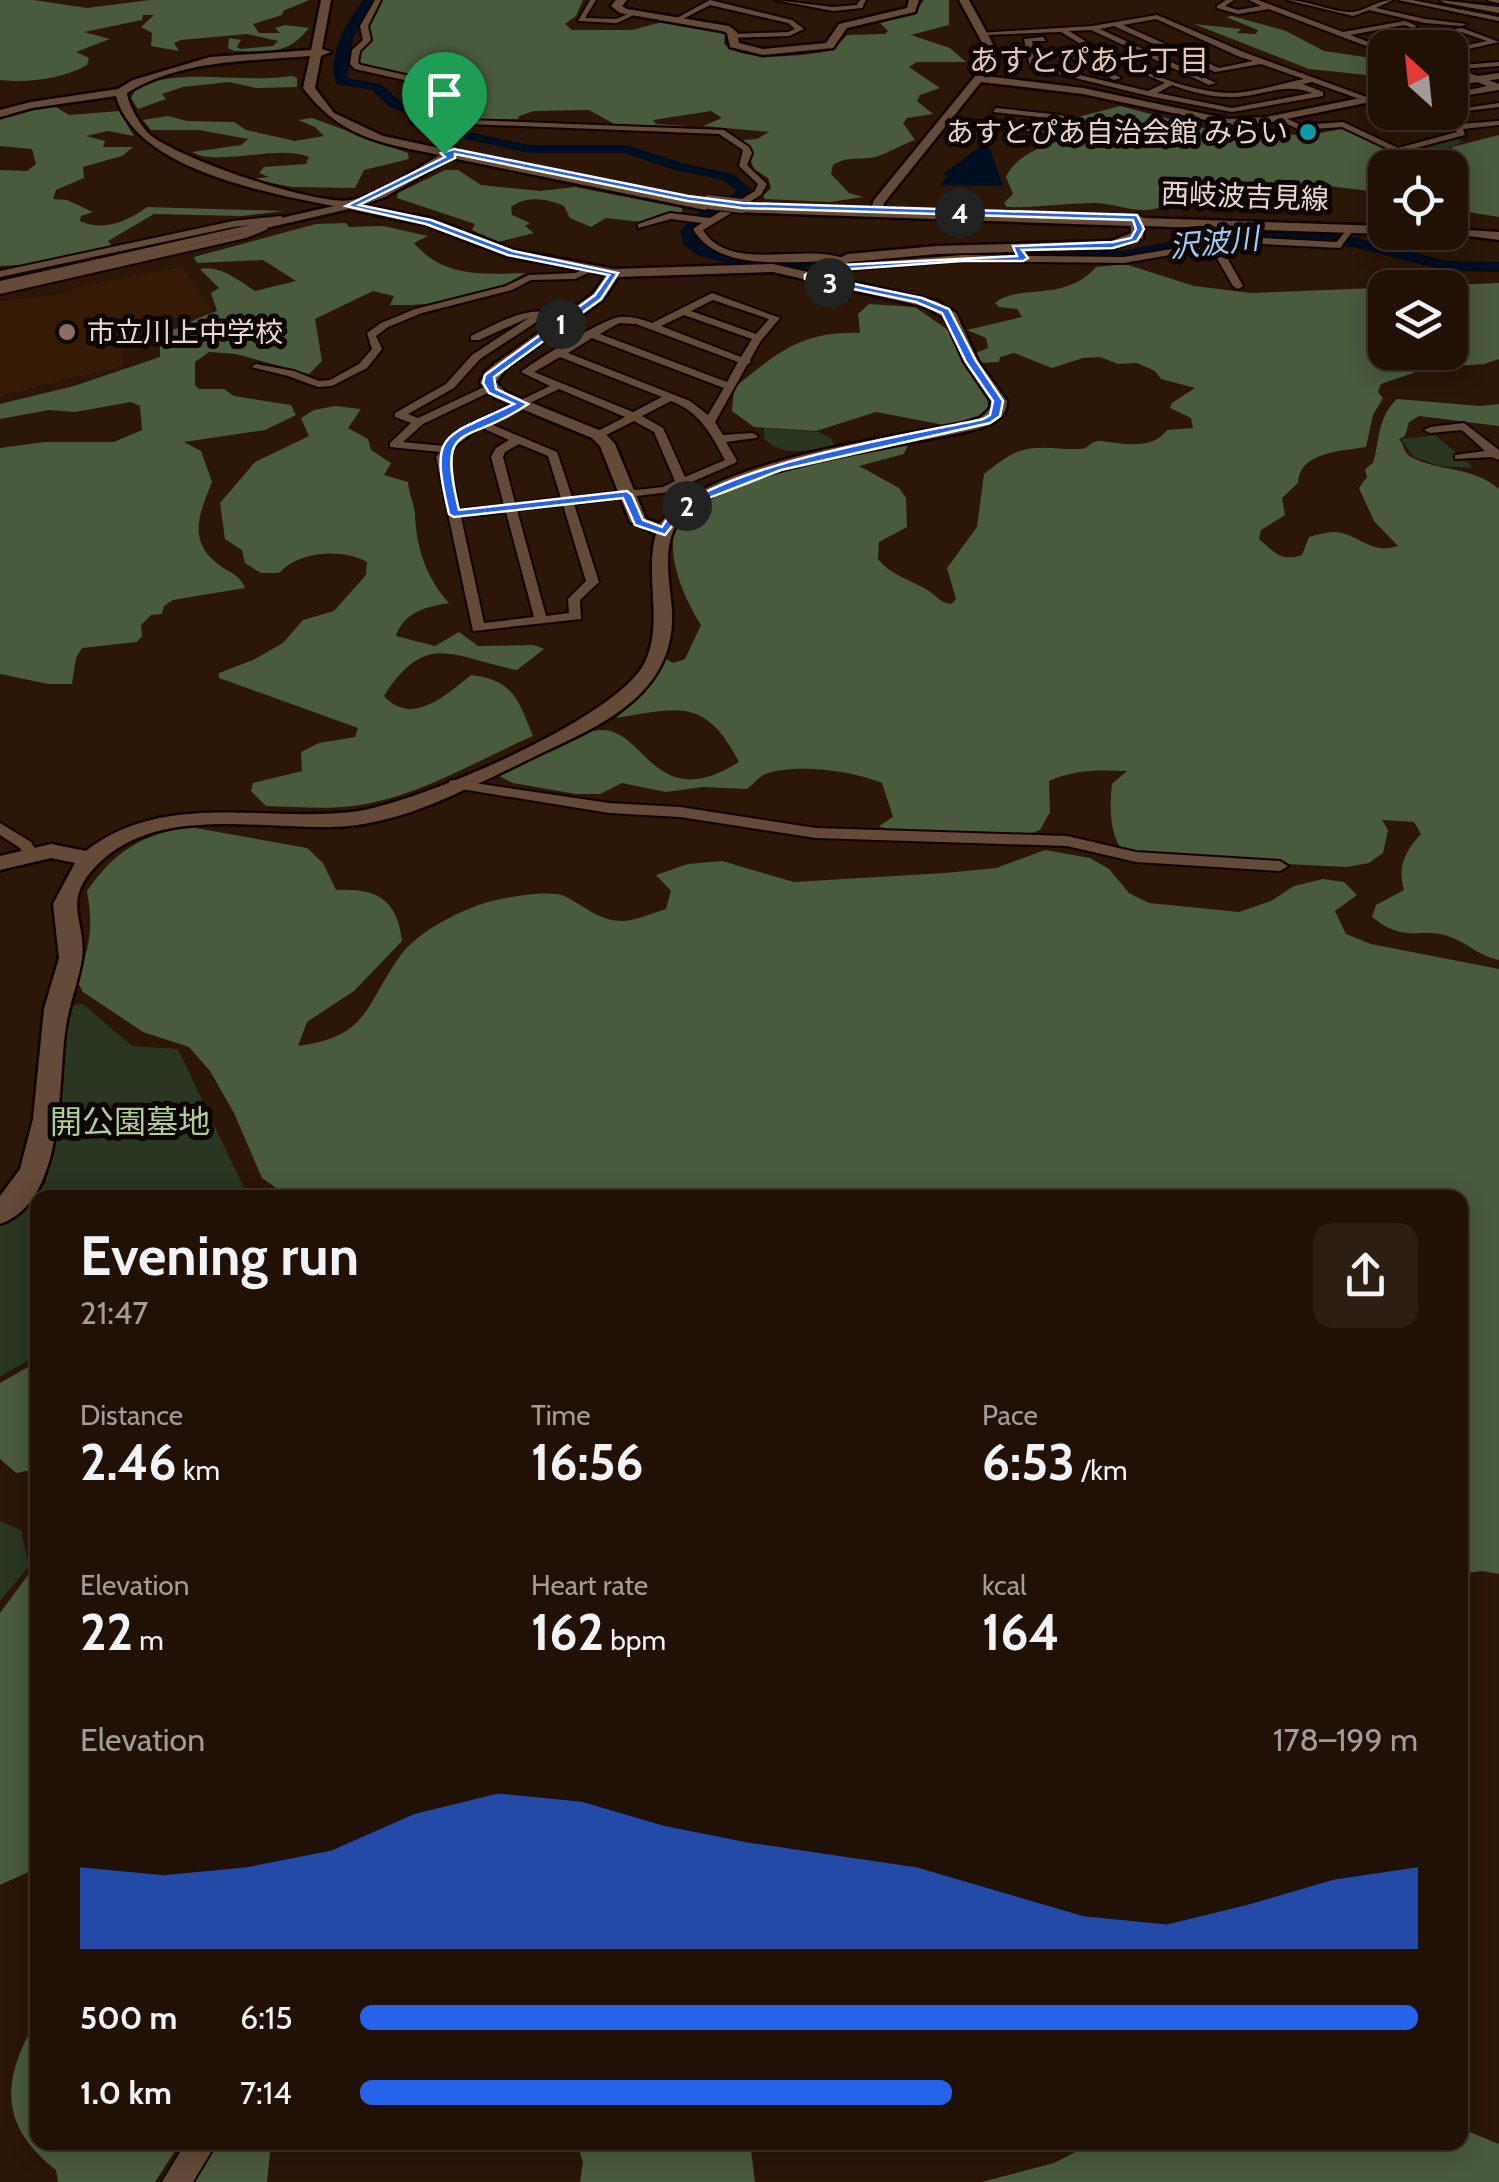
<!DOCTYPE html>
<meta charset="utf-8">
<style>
body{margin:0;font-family:Cabin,"Noto Sans JP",sans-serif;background:#2d1e13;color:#f1f3f6;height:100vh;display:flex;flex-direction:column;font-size:38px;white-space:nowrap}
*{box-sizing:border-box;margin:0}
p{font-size:32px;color:#a29d9a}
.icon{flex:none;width:55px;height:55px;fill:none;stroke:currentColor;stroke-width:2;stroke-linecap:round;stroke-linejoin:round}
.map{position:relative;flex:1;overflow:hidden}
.sheet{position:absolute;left:30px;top:1190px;width:1438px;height:960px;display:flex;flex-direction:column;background:#201005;border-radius:20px;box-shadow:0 5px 25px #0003,0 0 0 2px #3d3027}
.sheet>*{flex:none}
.needle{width:65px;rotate:333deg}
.fabs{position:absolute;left:1368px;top:30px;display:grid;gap:20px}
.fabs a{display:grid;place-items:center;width:100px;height:100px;border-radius:20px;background:#201005;box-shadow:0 5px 25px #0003,0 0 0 2px #3d3027;font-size:50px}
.pin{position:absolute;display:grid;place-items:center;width:85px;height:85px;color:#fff;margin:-102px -42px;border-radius:50% 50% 50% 0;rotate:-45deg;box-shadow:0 0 10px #0007}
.pin .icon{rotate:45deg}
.km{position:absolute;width:50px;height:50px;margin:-25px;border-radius:50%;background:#222;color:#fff;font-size:28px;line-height:50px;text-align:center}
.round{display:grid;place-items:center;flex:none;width:105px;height:105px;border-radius:20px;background:#2d1e13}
.head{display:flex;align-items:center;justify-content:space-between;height:170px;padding:0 50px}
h1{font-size:55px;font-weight:800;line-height:75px}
.stats{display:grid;grid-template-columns:repeat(3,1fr);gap:15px;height:170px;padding:10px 50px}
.stats div{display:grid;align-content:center}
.stats b{font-size:50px;font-weight:800}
.stats small{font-size:28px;font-weight:400}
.stats p{font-size:28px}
.chart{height:280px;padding:20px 50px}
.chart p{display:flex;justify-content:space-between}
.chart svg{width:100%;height:180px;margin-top:10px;fill:#2563eb;opacity:.7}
ul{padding:0 50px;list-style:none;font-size:32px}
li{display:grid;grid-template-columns:160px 120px 1fr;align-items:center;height:75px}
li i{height:25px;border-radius:12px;background:#2563eb}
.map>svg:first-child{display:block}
.built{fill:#361b07}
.green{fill:#2a3522}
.forest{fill:#4a5a3d;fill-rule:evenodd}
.water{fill:#000e21}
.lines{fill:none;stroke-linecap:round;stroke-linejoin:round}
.river{fill:#000e21;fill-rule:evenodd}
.street-casing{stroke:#120200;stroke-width:4}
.secondary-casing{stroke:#120200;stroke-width:5}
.street{fill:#634a39;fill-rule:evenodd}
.secondary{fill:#634a39;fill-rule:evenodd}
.secondary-bridge-casing{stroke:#120200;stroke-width:16;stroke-linecap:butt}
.secondary-bridge{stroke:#634a39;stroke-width:14}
.route{fill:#2563eb;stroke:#fff;stroke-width:2.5;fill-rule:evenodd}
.culture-dot{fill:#0f9aa8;stroke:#0d0502;stroke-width:4}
.education-dot{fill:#8d6e63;stroke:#0d0502;stroke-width:4}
.labels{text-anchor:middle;stroke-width:10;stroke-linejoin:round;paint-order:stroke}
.far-poi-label{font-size:28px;fill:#e7d7ce;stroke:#0d0502;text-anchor:end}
.far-street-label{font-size:28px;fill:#e7d7ce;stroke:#0d0502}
.far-neighbourhood-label{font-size:30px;fill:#e4c6b3;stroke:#0d0502}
.far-water-label{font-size:30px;font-style:italic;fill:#9ecaf7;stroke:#0d0502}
.park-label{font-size:32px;fill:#b0cd98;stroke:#0d0502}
</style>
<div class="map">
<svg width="1499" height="2182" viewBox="0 0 1499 2182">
<rect width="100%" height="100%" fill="#2b1607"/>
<polygon class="built" points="182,267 212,311 146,325 122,338 123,366 0,396 0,301 73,293 72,288"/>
<g class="green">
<path d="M1457,138L1462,142L1445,149L1447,155L1461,165C1446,174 1410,166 1390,157Z"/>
<path d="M764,428L818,432L831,438L834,445C810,450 782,459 764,438Z"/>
<polygon points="1435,435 1471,465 1471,468 1440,466 1414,457 1401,439"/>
<polygon points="83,1004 132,1046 178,1049 245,1190 242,1198 38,1198 37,1355 0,1377 0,1220 46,1183 65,1006"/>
<polygon points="0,1521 21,1530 29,1566 0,1601"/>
</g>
<g class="forest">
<path d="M0,0H34L87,8L150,0H309L283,11L282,15L253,24L259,33H280L275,28L285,25L309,28C288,54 272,52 234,51L228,48L229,38L241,40L237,47L240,49L273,46L278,41L247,34L181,40L174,43L179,51L151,46L152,33L141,27L154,15H143L142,20L84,32L110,39L76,52L89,58L87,65C62,79 28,83 0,80Z"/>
<path d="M383,0H583L576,16L565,24L572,30H632L666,21L719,29L725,33L724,44C743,63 807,56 833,50L847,35L885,34L888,31L880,23L916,11L924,0H949V25L911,35L950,48L966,62H917L909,67L940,88L920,95L917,101L933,114L907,118L903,123L915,140C902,144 887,154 875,157C858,161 849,155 833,165L831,174L849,193L863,197L830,202L765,199L763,196L771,188L768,178L754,169L751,161L754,153L743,140L757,139L769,132L703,126L722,118L711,111L653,120L656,124L689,126L616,125L589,110L534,111L519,116L518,119L470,120L455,115L451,109L457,96L444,87L476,80L478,75C456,62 438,74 415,74C398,74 375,70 359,62V49Z"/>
<polygon points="1232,16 1286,31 1324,51 1385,60 1385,77 1309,69 1194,24 1241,29 1237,33 1256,34 1258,30 1226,17"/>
<path d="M292,76L297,78V87L256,88L229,82L183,87L162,94L166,99L138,109L131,98L137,87C184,67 242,84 292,76Z"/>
<path d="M59,104L56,107L69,115L119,111L134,136L108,131L86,136L105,141L103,147H133L122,156L83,167L84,178L56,190L53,199L67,200L93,212L81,216L80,221C104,232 128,221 147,207L284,211L242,216L154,214L108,241L114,248L35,264L0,266V170L27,171L36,164L32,149L0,146V116Z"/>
<path d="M1120,106L1208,129L1248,126L1262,132L1306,136L1346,128L1383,148L1381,154L1408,167L1385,168V193L1328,186L1260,193H1210L1165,200V206C1138,216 1121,204 1095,203C1065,203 1037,208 1007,207L1004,203L1013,194L1006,177C1017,152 1052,143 1077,135L1078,117Z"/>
<path d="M168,116L187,121L234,122L246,130L295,141L324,136L315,127L298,120L312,118L408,153L409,159L364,170L355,188L292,187L251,179L269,177L259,173L264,167L306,164L309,157C278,144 217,167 192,152L241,145L248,139L199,130H151L143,120Z"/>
<polygon points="1499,135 1499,217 1450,209 1450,171 1462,169 1465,164 1453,155 1452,147"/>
<path d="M445,170H458L481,185L540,191L575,187L682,208V212L642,222L606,218L591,227L570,218L564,206C548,199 527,195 511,207L512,215L530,223L525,226L534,233L498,242L472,230L475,224L397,198L398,193Z"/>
<path d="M346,223L349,227L383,226L428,236L414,243C444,278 482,274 525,273C487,298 434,306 390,305L394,296L373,291L315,319L322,361L309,374L236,354L209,352L195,362V385L199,389H224L234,396L291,405L296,415L265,430L184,442L201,451L212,482C199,514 186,543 222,567C233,574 240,576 245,588L173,600L164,606L162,614L151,615L141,625L142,636L137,642L82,648L76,658L72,684H48L0,674V448L45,442H114L142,430L140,406L131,402L75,412L49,410L0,419V404L74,386L160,357V335C180,328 195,318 217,311L211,293L219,288L200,269C220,265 238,280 255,291L296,281L263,260L197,263L194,257L316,224Z"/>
<path d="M1125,264L1194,286L1251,293L1499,283V359L1484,364L1428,368L1381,384L1378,392L1383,398L1373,415L1366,447C1341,451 1299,452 1298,483L1282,498L1285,515L1261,530L1259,539C1274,552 1281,562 1302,555L1309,537C1320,534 1331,530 1342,533C1364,539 1373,554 1398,546L1374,521L1359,488L1367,477L1365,469L1373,463C1380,440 1377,418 1397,399L1480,406L1499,404V426L1419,416L1409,422L1405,436L1399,439C1406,447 1402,452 1411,457C1439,472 1473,466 1499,489V960C1482,957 1471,946 1455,939C1423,924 1408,946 1372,917L1376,905L1404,890C1397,867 1405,851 1421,834L1414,822L1382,820L1388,830L1383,853L1369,863L1347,867L1181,859C1119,878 1106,836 1112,784L1127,771C1100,770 1075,769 1049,781L1050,812L1040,830L1027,835L891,830L879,826L893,817L882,783C853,771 796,763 765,774C759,777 753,785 747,789L703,787L666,792L622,783L600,794H576L513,783L493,773C519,762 576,730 602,730C646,730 655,815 739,762C706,698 680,707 616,718L644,693L666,659L673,663L685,659L701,625C685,600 659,545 682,517C710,483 864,444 908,445L904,454L859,466L899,488L906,498L907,527L879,542L878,559C893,577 910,579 929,591C938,597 939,602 951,604L956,599L947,568L977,527L984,474C994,466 1005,457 1017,452C1038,444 1059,450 1080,449C1091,448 1090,440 1101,441C1123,444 1153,450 1167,430L1193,428L1191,418L1170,408L1172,403L1195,388L1161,379L1155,371L1137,363L1118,364L1100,357L1083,358L1052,368L1014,353L1000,357L999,362L979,363L975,353L988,348L986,338L967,330L1022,317L1017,309L999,307L995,303C1018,283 1065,303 1096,267ZM1385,288H1450V352H1385Z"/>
<path d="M869,304L915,307L948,330L962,352L966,368L987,394L988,406L980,419L955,427L876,412L816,431L754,427L732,411L734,388C777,353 801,331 860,333L858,314Z"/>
<path d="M335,406L361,409L348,428L368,439L371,450L391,463L384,475L408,482C409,494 414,504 415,514C416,546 426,578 449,603C426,607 404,612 396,636L435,646L459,632L478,646L534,645L544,649L517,670C453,658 427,629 384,696C412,727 446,695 471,675C514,680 518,700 533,736C482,758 430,790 375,802C340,811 302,807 266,806L251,791L253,783L302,771L301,752L319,743L355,737L358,728L219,678V673L253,660L283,643L303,620L334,611L366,575L367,562C342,548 299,551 279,573H261L245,563L242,550L225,539L220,503L255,462L309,436L301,418L314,410Z"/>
<path d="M190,827L307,848L323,863L336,890C377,888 397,899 402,941L354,991L307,1022L298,1046C369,1037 365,1005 400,956C417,933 450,916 476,906C494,899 550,888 566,897C584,906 600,921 621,921C635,921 653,913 666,909L671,891L656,875L688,864L722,861L794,882L945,873L996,868L1045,850L1090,858L1109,869L1129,893L1149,903L1239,912L1271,901L1294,886L1323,879L1344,882L1357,895L1335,911L1346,934L1371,944L1499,969V1574L1482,1571L1460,1574V1198L289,1197L262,1178L234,1113L210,1071L189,1047L143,1032L83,992L76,979C91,949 93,924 87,891C115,851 142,834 190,827Z"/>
<polygon points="37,1362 37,1469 16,1473 0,1459 0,1383"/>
<polygon points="37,1563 37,1868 0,1885 0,1613"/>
<path d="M37,2019L38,2142L180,2143L155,2182H58L56,2170C0,2126 0,2082 37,2019Z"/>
<polygon points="1460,2128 1499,2144 1499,2182 982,2182 1054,2163 1093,2143 1460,2142"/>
<polygon points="215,2143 271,2143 267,2182 186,2182"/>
<polygon points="577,2143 750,2143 755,2182 580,2182 583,2162"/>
</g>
<polygon class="water" points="981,146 990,149 1003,186 940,185 948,176 943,174"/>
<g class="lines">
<path class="river" d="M363,0H375L353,38L347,78L381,84L401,102L417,108L421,120L428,123L529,145H626L682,163L733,174L751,189C741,211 711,213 696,231L698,240L709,249L727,253L843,260L948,249L1122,251L1222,232H1313L1357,238L1447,261L1499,262V272L1447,271L1357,248L1313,242H1222L1122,261L948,259L843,270L727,263L697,255L684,245L680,231L693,216L734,194L736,190L723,180L674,170L625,153H529L419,129L410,125L406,113L391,108L372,90L336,84C327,54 346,24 363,0Z"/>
<g class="street-casing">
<g id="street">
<path d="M375,0H381L368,26L371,40L360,51L358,63L361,65L410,76L423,88L450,96L449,112L469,120L724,130L749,147L752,153L747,165L767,184L761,195L703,230C729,274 806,242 845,259L840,262C795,259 720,275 693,229L702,223L671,219L638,228V224L670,213L710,218L755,191L758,184L739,166L743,150L719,134L468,124L442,115L443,99L417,92L404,80L355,69L350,64L352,50L363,40L360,26Z"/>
<polygon points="590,0 596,0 585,18 616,19 633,12 638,13 617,23 578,21"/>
<polygon points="710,0 792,20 804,29 789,36 729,38 732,34 788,32 795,29 788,23 710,5 679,21 673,20"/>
<polygon points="775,0 833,7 857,5 860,0 866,0 862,8 833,11"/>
<polygon points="1226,0 1234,0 1225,6 1238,10 1261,6 1249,0 1258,0 1343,32 1405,21 1417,26 1413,28 1404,25 1350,35 1374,44 1462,28 1499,42 1450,53 1450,49 1487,41 1461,32 1381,47 1385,49 1382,52 1269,9 1238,14 1217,8 1217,6"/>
<path d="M1287,0C1308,0 1334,13 1353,12C1367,10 1378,0 1393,0L1376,8L1425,19L1466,24L1462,26L1425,23L1369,10L1353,16Z"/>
<polygon points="1398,0 1412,0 1499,17 1499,21"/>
<polygon points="1488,0 1499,0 1499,3 1489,1"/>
<path d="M1157,15L1246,53L1372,99L1365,101L1312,82L1303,84L1323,92V96L1232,112L1149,96L1030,67L1024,39L1043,37L1046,41H1032L1034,50H1067L1121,78L1114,80L1063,54H1035L1037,64L1041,66L1148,91L1165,83L1094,52L1061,32L983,35L979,33L1092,26ZM1156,19L1240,57L1253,61L1219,68L1123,25ZM1114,26L1215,72L1261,64L1304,79C1279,84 1253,93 1228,93C1177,91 1110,58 1069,31L1091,30L1209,85L1216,83L1100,29ZM1172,85C1192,92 1213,98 1235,97C1263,96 1284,82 1312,93L1232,108L1157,93Z"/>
<polygon points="1499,62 1499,66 1459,69 1499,84 1499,90 1450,98 1450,94 1487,86 1450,71 1450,66"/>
<polygon points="1499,103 1499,107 1449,113 1460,124 1499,121 1499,125 1463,129 1465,135 1397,153 1342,127 1300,130 1272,117 1279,115 1301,125 1343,122 1398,148 1457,132 1439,112"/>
<polygon points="996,108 1061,115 1065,117 1051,134 941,120 945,118 1049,129 1056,119 993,112"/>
<polygon points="281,216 284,221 233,227 0,277 0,271 233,221"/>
<polygon points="263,225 268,228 266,230 246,238 0,294 0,288 240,234"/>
<polygon points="1350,225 1355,228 1340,248 1243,243 1221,247 1243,286 1238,289 1233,286 1211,248 1124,263 962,261 823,272 818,269 823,266 962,255 1124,257 1243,237 1337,242"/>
<polygon points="590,267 595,270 575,279 531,280 512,290 422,313 388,327 376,336 382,349 367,368 332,386 318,387 288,376 251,367 256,364 294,371 319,381 330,380 359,364 372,349 367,333 381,323 415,309 506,286 529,275 575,273"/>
<path d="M712,293L780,318L760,342L750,360L751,362L747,365L715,422L723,435L752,433L758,436L756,438L726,442L737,461L735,463L669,492L574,504L599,582L580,600L581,619L473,631L436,457L440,452L390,447V443L411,423L395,417V413L446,384L472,355L530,317L479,340H471V336C509,318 534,301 574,319L569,322L541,319L480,359L454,388L408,414L418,418L486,386H494V390L423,424L403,442L444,446L472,423L550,386L521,372C536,360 603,319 620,317C631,316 641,319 652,323ZM713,300L769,319L756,334L691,311ZM684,315L752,339L741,357L661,326ZM619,323L636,324L738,362L727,382L600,334ZM592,338L724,388L708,415L690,401L568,353ZM560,357L662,397L633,412L534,372ZM559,389L625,417L594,433V437H602L634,421L654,432L675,481L663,487L572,497L557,452L488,423ZM671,401C700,412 711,434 725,460L685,477L663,428L642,416ZM480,427L509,440L496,448L491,457L504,505L459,510L448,457L453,448ZM519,444L548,456L561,498L515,503L503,457L505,452ZM563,505L586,581L568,599L569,613L546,616L517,510ZM506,512L534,617L484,623L461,517Z"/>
<polygon points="1464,423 1499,450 1499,460 1492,457 1455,459 1455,455 1485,451 1462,430 1430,433 1424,430 1430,427"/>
<polygon points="454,780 609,803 680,807 816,828 1067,836 1136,852 1280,861 1288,866 1280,871 1136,862 1067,846 816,838 680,817 609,813 449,787 449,781"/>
<polygon points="0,823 31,842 38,854 35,857 25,857 20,848 0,835"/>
<polygon points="186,2142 217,2142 193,2182 162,2182"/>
</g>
</g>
<g class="secondary-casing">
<g id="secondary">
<path d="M321,0H331L322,49L331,52L321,56L315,88L334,113L383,136L449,150L455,147L460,152L711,206L705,210L452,158L385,197L363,205L433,219L514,250L614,269L773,264L808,272L848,254L937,246L1111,241L1131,233V226L734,212V206L738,205L871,209L874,200L980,70L984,46L959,0H969L994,46L985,76L1083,88L1229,119L1266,117L1385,93V99L1266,123L1229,125L1083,94L981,82L884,203L883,210L1131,218L1137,214L1143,218L1385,226V232H1390L1385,234L1144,226L1143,238L1113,249L937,254L849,262L822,275L936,301L956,313L978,361L1007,401C1007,420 988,426 973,430C901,447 726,466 679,521C661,544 670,584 672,610C676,690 609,722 546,751C519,764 492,778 464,790C428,807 389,822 349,826C268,833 158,800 95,867C61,903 87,922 82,959C78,984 68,1007 65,1033C58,1086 65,1202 0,1224V1196L20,1169L33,1119L44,1009L59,958L53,904L75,863L51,858L0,870V856L51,844L86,851C163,791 262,822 352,812C414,805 619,718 645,662C664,622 644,576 656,534L630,522L600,446L592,438L495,398L480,383L485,372L496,363L593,294L606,275L506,256L425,225L349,209L0,289V281L334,206C269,193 136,170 116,96L32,108L0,117V110L31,102L118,89L133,80L210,57L311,50ZM310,56L303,88C341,138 381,143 440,155C412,171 382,194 351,200C318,207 173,157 148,133C140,124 128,105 127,93C180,60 249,61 310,56ZM773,272L926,307L945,318L964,361L991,401V408L980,418L964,423C890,438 703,461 660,524L646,519L615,444L604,432L505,392L496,382L506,369L603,300L618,277Z"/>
<polygon points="616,0 627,0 622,6 627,9 729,26 737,32 739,43 763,49 826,43 839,24 907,8 909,0 919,0 915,12 847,28 833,48 763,55 730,47 727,33 722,31 620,13 611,6"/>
<polygon points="1440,0 1499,7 1499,13 1445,3"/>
<polygon points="1499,73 1499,79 1450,86 1450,80"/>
<polygon points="1450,229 1499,232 1499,240 1438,232 1450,232"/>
</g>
</g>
<use href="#street" class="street"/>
<use href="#secondary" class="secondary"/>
<g class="secondary-bridge-casing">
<polyline id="secondary-bridge" points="709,202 742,206"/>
</g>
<use href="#secondary-bridge" class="secondary-bridge"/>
</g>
<path class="route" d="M454,149L688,196L742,203L1137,215L1144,229L1137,241L1113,248L1022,250L1028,258L1023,261H962L824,271L816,276L922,298L949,309L976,361L1003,401L1000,416L990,423L781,470L706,499L676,521L665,535L635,525L623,498L454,517L449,514C429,429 442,439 514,404L489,393L483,383L485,375L595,295L609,275L508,255L426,224L346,206L445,157L441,153ZM455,154L688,201L742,208L1133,220L1136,229L1131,238L1113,242L1013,246L1017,256L822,266L805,275V279L916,302L942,313L966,362L993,401L990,415L983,419C917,434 692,468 662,527L643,520L632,495L627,491L459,510C436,415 466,448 528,404L496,389L494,377L601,299L618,273L513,251L431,220L359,205L455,158Z"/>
<circle class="culture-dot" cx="1308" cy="132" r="10"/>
<circle class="education-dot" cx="67" cy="332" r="10"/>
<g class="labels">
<g class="far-poi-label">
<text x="1288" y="142">あすとぴあ自治会館 みらい</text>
<text x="87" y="342" text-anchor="start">市立川上中学校</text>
</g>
<g class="far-street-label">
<text transform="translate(1245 196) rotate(2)" y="10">西岐波吉見線</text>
</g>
<g class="far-neighbourhood-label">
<text x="1089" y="71">あすとぴあ七丁目</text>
</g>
<g class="far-water-label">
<text transform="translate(1214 243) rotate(-6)" y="10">沢波川</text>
</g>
<g class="park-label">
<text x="130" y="1133">開公園墓地</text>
</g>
</g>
</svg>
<div class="fabs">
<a><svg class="needle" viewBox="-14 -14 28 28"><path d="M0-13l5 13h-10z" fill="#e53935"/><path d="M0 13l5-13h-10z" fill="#a29d9a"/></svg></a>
<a><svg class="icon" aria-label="locate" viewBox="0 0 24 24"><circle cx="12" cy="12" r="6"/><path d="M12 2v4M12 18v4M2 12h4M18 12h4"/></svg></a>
<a><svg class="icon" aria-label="layers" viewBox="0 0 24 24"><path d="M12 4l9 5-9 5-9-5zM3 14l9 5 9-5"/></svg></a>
</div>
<div class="pin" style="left:444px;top:154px;background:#1e9e55"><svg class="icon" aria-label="arrive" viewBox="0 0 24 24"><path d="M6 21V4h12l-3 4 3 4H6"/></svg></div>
<b class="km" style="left:561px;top:324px">1</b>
<b class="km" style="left:687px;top:506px">2</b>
<b class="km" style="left:830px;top:283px">3</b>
<b class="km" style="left:960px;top:213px">4</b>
<section class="sheet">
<div class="head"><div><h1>Evening run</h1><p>21:47</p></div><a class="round"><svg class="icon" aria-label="share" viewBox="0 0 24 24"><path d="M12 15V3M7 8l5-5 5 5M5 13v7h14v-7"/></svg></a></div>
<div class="stats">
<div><p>Distance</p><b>2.46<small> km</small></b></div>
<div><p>Time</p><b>16:56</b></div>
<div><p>Pace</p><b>6:53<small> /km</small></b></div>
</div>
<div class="stats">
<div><p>Elevation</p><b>22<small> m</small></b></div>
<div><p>Heart rate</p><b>162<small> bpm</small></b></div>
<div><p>kcal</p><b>164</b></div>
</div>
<div class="chart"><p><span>Elevation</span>178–199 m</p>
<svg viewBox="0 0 160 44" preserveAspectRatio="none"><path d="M0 44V24L10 26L20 24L30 20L40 11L50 6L60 8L70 14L80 18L90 21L100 24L110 30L120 36L130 38L140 33L150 27L160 24V44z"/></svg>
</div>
<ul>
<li><b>500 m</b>6:15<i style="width:100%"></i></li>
<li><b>1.0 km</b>7:14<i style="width:56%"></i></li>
</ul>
</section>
</div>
